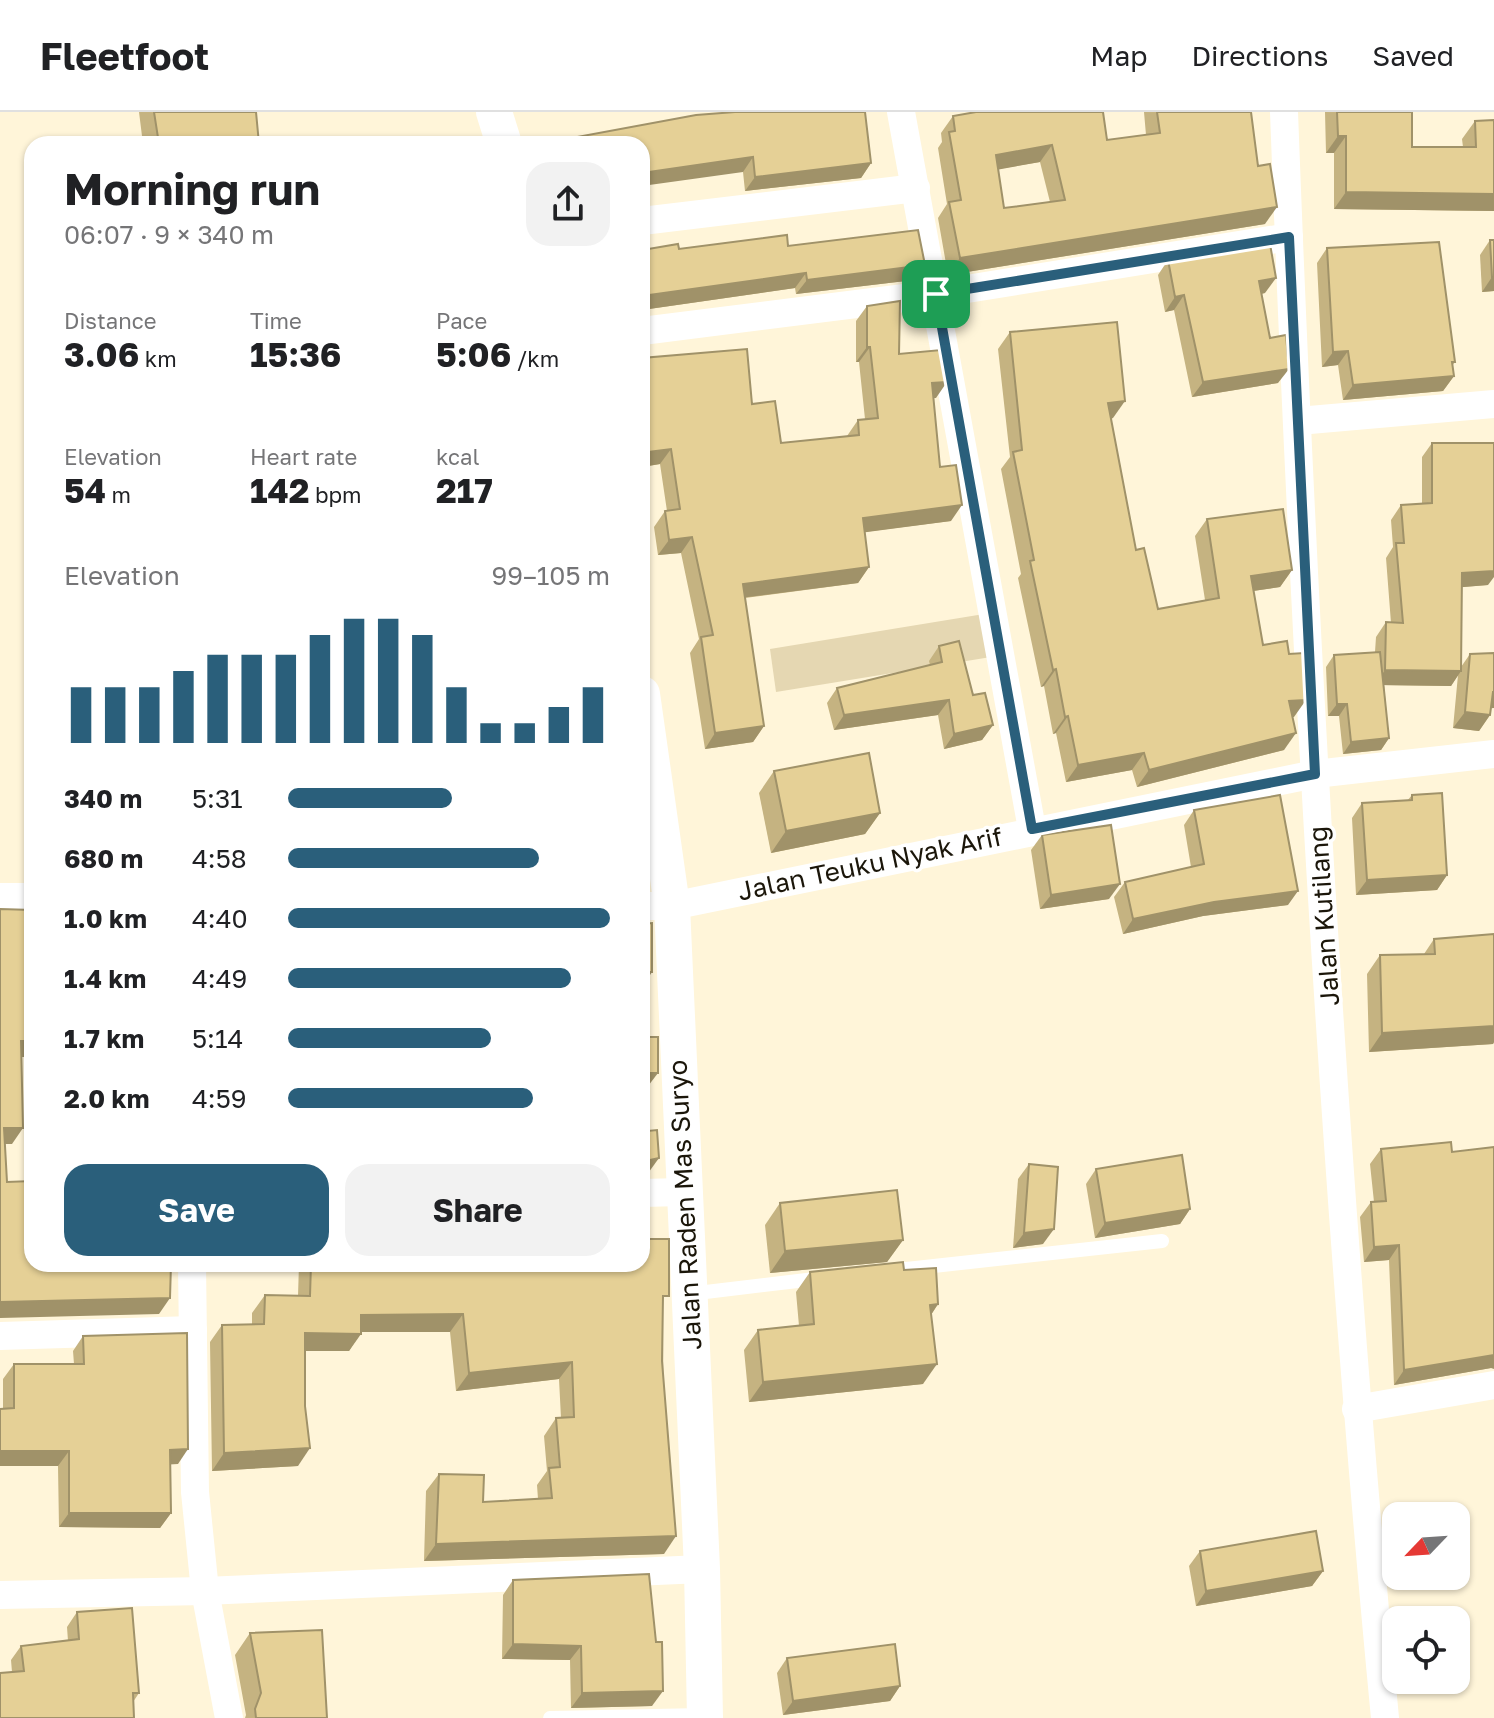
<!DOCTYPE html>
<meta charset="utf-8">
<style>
body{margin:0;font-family:"Golos Text",sans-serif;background:#f2f2f2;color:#202124;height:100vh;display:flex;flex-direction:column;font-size:30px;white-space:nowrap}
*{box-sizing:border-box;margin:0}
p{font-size:26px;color:#757577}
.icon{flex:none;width:44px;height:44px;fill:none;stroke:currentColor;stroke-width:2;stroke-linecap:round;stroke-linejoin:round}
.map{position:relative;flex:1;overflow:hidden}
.sheet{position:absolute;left:24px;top:24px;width:626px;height:1136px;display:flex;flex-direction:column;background:#fff;border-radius:24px;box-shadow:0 2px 6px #0004}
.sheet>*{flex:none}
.needle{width:52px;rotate:245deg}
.buttons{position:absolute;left:1382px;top:1390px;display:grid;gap:16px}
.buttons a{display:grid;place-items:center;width:88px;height:88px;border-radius:16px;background:#fff;box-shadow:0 2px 6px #0004;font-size:40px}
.pin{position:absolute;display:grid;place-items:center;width:68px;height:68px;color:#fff;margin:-34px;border-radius:16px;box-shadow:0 4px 12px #0006}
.round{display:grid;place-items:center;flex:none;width:84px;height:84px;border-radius:24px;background:#f2f2f2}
.overview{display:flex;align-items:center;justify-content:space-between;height:136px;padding:0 40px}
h1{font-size:44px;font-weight:700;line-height:60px}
.stats{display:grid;grid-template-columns:repeat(3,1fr);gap:12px;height:136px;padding:8px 40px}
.stats div{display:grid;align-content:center}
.stats b{font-size:34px;font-weight:700}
.stats small{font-size:22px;font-weight:400}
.stats p{font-size:22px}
.chart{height:224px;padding:16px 40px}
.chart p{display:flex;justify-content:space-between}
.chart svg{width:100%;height:144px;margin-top:8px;stroke:#2a5f7b;stroke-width:6}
.action{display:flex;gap:16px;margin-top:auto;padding:16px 40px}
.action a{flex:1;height:92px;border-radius:24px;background:#2a5f7b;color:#fff;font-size:32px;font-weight:700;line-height:92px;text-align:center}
.action a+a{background:#f2f2f2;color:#202124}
ul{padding:0 40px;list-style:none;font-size:26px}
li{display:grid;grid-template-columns:128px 96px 1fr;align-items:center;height:60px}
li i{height:20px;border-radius:10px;background:#2a5f7b}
header{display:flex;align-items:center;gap:48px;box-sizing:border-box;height:112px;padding:0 40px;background:#fff;border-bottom:2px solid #e0e0e0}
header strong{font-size:38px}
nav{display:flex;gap:44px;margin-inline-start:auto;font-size:28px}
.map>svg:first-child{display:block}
.green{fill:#e5d7b2}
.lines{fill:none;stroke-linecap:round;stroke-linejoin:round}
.service{stroke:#fff;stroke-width:14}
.minor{stroke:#fff;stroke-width:28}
.tertiary{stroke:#fff;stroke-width:36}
.wall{fill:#c5b381;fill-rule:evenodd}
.shaded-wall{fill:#a09269}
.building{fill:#e5d096;stroke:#a09269;stroke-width:2;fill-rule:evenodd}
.route-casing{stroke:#fff;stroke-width:16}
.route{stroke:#2a5f7b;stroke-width:10}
.labels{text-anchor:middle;stroke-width:7;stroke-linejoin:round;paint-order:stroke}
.street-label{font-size:26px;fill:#1b160a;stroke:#fff}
</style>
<header>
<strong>Fleetfoot</strong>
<nav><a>Map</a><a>Directions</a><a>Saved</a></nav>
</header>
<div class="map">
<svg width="1494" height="1606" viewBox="0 0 1494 1606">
<rect width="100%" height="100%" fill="#fff5d9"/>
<polygon class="green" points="984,502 991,545 776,580 770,537"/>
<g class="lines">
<g class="service">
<polyline points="888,1159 1162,1129"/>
<polyline points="689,1182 823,1166"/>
<polyline points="550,1606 704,1603"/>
</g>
<g class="minor">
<polyline points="901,0 1032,717"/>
<path d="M1284,0C1304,536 1334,1072 1385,1606"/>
<polyline points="642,109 916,76"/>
<polyline points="642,219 936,182 1289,125"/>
<polyline points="1298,309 1494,292"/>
<polyline points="0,785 32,785"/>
<polyline points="642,794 672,794 1315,662 1494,642"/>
<polyline points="642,1081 683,1080"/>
<polyline points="192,1152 195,1380 205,1479 229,1606"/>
<polyline points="0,1224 193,1218"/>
<polyline points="1356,1297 1494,1273"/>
<polyline points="0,1483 205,1479 702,1457"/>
</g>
<g class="tertiary">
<polyline points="494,0 504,32"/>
<polyline points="642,582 672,794 702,1457 705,1606"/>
</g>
</g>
<g class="wall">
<polygon points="139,0 256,0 259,32 143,32"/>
<path d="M1144,0H1251L1265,112L948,163L938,106L947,92L938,36L942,30L941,21L953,4L1107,28L1146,23ZM1040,50L1050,90L1004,96L998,57Z"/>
<polygon points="1325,0 1412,0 1412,35 1463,35 1462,27 1475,9 1494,99 1334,97 1334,41 1326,41"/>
<polygon points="577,25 871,51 861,66 745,79 743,60 642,32 572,32"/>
<polygon points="1490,128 1494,179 1482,180 1480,143"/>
<polygon points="788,134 925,153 914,168 796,182 795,176 642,198 642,138"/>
<polygon points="1327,136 1455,250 1452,254 1454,264 1443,279 1343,288 1338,253 1322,255 1317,151"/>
<polygon points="1168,148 1265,181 1261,182 1278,271 1192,285 1174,198 1165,200 1158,163"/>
<polygon points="867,194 899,242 936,286 933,286 940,355 951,409 864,420 869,455 858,471 745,486 764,614 753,630 705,637 690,541 699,527 681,441 658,443 654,415 665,399 667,399 660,352 642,355 642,246 752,292 781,331 847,324 858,308 865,307 859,250 856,250 856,209"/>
<polygon points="1010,220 1113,306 1111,307 1136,438 1158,497 1205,488 1195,424 1207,407 1292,458 1280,475 1253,479 1263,533 1294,605 1293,605 1284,638 1137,675 1132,658 1066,670 1056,621 1053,622 1044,574 1041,575 1018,466 1021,462 1001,357 1010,345 998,237"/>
<polygon points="1432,331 1488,473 1462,475 1461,555 1470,542 1494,541 1494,596 1491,596 1490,603 1479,619 1453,616 1458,563 1451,574 1384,573 1389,626 1381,638 1343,642 1339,604 1328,604 1326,555 1334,543 1375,540 1376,525 1386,510 1391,511 1386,446 1393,435 1391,408 1401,393 1422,392 1422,345"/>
<polygon points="939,534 993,613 982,628 944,637 938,603 834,618 827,591 837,576 930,553 929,549"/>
<polygon points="774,659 880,701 865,722 771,741 759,681"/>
<polygon points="1412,683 1447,763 1437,778 1356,783 1352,706 1362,691 1407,689"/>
<polygon points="1194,698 1288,793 1203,804 1123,822 1114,785 1125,770 1191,755 1184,713"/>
<polygon points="1042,723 1109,787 1040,797 1031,738"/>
<polygon points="1434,827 1494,914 1494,930 1493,932 1369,940 1367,862 1380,843 1424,842"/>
<polygon points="1381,1037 1452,1040 1491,1256 1394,1273 1389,1148 1364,1150 1360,1105 1371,1090 1374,1090 1370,1052"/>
<polygon points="1029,1052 1043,1132 1013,1136 1018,1067"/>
<polygon points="1096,1057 1190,1097 1180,1112 1095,1126 1086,1072"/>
<polygon points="780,1091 903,1128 887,1150 770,1161 765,1113"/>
<polygon points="299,1152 642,1152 663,1193 664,1442 424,1449 426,1379 439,1362 483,1390 538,1387 537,1373 547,1359 544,1324 556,1306 561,1306 559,1267 456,1279 450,1220 361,1220 349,1239 305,1239 298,1354 212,1359 210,1230 222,1213 252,1212 252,1201 265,1183 298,1184"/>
<polygon points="904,1158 938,1192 931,1203 923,1272 749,1290 744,1238 758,1218 799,1214 796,1180 810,1160"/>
<polygon points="83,1224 178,1352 170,1352 171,1401 160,1416 59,1415 58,1354 0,1354 0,1297 3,1297 3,1267 14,1252 74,1252 73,1239"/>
<polygon points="1200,1439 1323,1459 1312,1474 1196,1494 1189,1454"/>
<polygon points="513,1468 656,1530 652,1594 571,1596 570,1548 502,1547 503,1483"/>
<polygon points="77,1500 139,1581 133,1590 12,1560 11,1548 21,1534 68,1529 67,1515"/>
<polygon points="250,1521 327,1606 245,1606 246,1603 235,1543"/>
<polygon points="787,1546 900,1574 890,1589 783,1603 777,1561"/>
</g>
<g class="shaded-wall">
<polygon points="1338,24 1346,24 1334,41 1326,41"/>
<polygon points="1052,33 1040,50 985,60 996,43"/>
<polygon points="753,45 743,60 642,74 642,61"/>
<polygon points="871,51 861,66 745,79 755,65"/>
<polygon points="1346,80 1494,82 1494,99 1334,97"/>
<polygon points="1277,95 1265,112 948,163 960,146"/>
<polygon points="925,153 914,168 796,182 807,168"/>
<polygon points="806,161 795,176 642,198 642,184"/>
<polygon points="1492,165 1494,165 1494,179 1482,180"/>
<polygon points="1276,166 1265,181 1249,184 1259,169"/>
<polygon points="1184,183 1174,198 1165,200 1175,185"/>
<polygon points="867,235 870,235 859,250 856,250"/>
<polygon points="1348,239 1338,253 1322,255 1333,240"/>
<polygon points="1289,257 1278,271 1192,285 1203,270"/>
<polygon points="1454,264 1443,279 1343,288 1353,273"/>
<polygon points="947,270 936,286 921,287 932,271"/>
<polygon points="1125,289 1113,306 1096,308 1108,291"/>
<polygon points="671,337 660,352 642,355 642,349 648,340"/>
<polygon points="962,393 951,409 852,422 863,406"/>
<polygon points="692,425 681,441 658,443 669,428"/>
<polygon points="869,455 858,471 732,487 743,472"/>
<polygon points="1292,458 1280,475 1239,481 1251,464"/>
<polygon points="1494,459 1494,465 1488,473 1452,476 1462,461"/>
<polygon points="1056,557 1044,574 1041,575 1053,558"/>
<polygon points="1385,558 1461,559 1451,574 1375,573"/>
<polygon points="1493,580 1494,580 1494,596 1481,597"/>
<polygon points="949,588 938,603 834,618 844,603"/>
<polygon points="1306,588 1294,605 1277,606 1289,589"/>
<polygon points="1337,592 1347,592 1339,604 1328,604"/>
<polygon points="1465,600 1490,603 1479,619 1453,616"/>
<polygon points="1068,604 1056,621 1053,622 1065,605"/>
<polygon points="993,613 982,628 944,637 954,622"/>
<polygon points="764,614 753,630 705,637 715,621"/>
<polygon points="1296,621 1284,638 1137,675 1149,658"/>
<polygon points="1389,626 1381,638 1343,642 1351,630"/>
<polygon points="1144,641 1132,658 1066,670 1078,653"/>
<polygon points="880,701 865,722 771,741 786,719"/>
<polygon points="1447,763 1437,778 1356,783 1367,768"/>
<polygon points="1120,772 1109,787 1040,797 1051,783"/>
<polygon points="1298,779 1288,793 1203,804 1123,822 1133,807 1214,790"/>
<polygon points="642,860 652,860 642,875"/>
<polygon points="1494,914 1494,930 1493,932 1369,940 1382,921"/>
<polygon points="21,929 32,929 32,941 29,945 10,945"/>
<polygon points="646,961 658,961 645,978"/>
<polygon points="4,1016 23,1016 12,1032 0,1032"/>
<polygon points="659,1046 646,1064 642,1065 642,1053 646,1049"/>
<polygon points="1190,1097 1180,1112 1095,1126 1105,1111"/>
<polygon points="1054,1117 1043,1132 1013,1136 1024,1121"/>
<polygon points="903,1128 887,1150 770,1161 785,1139"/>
<polygon points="1399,1133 1389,1148 1364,1150 1374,1135"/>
<polygon points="170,1186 159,1202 0,1206 0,1190"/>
<polygon points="938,1192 925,1212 930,1193"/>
<polygon points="463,1202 450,1220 349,1220 361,1203"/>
<polygon points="305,1221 361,1222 349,1239 292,1239"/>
<polygon points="1494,1243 1494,1257 1491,1256 1394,1273 1404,1258"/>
<polygon points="572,1250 559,1267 456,1279 469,1261"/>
<polygon points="937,1252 923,1272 749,1290 763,1270"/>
<polygon points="310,1336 298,1354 212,1359 224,1341"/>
<polygon points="188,1337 178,1352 160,1353 170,1338"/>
<polygon points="0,1339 69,1339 58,1354 0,1354"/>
<polygon points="69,1401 171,1401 160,1416 59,1415"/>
<polygon points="676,1424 664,1442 424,1449 436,1432"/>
<polygon points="1323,1459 1312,1474 1196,1494 1206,1479"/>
<polygon points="513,1532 581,1534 570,1548 502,1547"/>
<polygon points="900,1574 890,1589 783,1603 793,1589"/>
<polygon points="663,1579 652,1594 571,1596 582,1581"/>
</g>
<g class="building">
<polygon points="154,0 256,0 259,32 159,32"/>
<polygon points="735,0 865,0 871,51 755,65 753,45 642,61 642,32 578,32 577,25 696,3"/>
<path d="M976,0H1103L1107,28L1160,21L1157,0H1251L1258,54L1270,52L1277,95L960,146L949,90L961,88L949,20L955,19L953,4ZM1052,33L1065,88L1004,96L996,43Z"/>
<polygon points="1337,0 1412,0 1412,35 1476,35 1475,9 1494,8 1494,82 1346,80 1346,24 1338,24"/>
<polygon points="918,118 925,153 807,168 806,161 642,184 642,138 678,132 679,137 787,123 788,134"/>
<polygon points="1490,128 1494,128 1494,165 1492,165"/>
<polygon points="1439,130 1455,250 1452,250 1454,264 1353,273 1348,239 1333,240 1327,136"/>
<polygon points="1270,132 1276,166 1259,169 1270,226 1286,223 1289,257 1203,270 1184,183 1175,185 1168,148"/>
<polygon points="900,189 899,242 941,238 947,270 932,271 940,355 956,353 962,393 863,406 869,455 743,472 764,614 715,621 701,525 713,523 692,425 669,428 665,399 680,397 671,337 648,340 642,291 642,246 747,237 752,292 775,289 781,331 859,323 858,308 878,306 870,235 867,235 867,194"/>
<polygon points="1117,210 1125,289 1108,291 1136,438 1144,436 1158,497 1219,486 1207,407 1283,397 1292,458 1251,464 1263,533 1287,529 1289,542 1304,541 1306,588 1289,589 1296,621 1149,658 1144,641 1078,653 1068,604 1065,605 1056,557 1053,558 1030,449 1034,448 1013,340 1022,338 1010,220"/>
<polygon points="1432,331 1494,331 1494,459 1462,461 1461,559 1385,558 1386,510 1403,511 1396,431 1404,431 1401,393 1432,391"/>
<polygon points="959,529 973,583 985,581 993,613 954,622 949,588 844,603 837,576 942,550 939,534"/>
<polygon points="1380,540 1389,626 1351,630 1347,592 1337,592 1334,543"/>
<polygon points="1494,541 1494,580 1493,580 1490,603 1465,600 1470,542"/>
<polygon points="869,641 880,701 786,719 774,659"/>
<polygon points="1442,681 1447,763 1367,768 1362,691 1412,688 1412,683"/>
<polygon points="1280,683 1298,779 1214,790 1133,807 1125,770 1204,752 1194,698"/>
<polygon points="1111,713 1120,772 1051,783 1042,723"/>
<polygon points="0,797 32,798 32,929 21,929 23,1016 4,1016 7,1070 32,1069 32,1152 171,1152 170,1186 0,1190"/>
<polygon points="652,811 652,860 642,860 642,812"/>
<polygon points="1494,822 1494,914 1382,921 1380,843 1435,842 1434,827"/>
<polygon points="642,925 658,925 658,961 646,961 648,1019 657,1018 659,1046 646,1049 642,1053"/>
<polygon points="1451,1030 1452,1040 1494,1035 1494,1243 1404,1258 1399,1133 1374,1135 1371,1090 1386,1089 1381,1037"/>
<polygon points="1182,1043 1190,1097 1105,1111 1096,1057"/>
<polygon points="1029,1052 1058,1055 1054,1117 1024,1121"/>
<polygon points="897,1078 903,1128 785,1139 780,1091"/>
<polygon points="642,1127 669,1127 669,1184 663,1184 662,1249 676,1424 436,1432 439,1362 484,1363 483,1390 552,1386 549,1356 560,1355 556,1306 574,1305 572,1250 469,1261 463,1202 361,1203 361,1222 305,1221 305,1294 310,1336 224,1341 222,1213 264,1212 265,1183 310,1184 311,1152 642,1152"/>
<polygon points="903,1150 904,1158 936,1156 938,1192 930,1193 937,1252 763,1270 758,1218 814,1212 810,1160"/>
<polygon points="187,1221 188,1337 170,1338 171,1401 69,1401 69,1339 0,1339 0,1297 14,1296 14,1252 84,1252 83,1224"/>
<polygon points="1316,1419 1323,1459 1206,1479 1200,1439"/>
<polygon points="649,1462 656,1530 662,1530 663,1579 582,1581 581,1534 513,1532 513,1468"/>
<polygon points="132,1496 139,1581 133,1581 134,1606 0,1606 0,1561 24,1559 21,1534 79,1527 77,1500"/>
<polygon points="322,1518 327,1606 256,1606 255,1597 261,1581 250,1521"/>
<polygon points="895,1532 900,1574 793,1589 787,1546"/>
</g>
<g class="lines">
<g class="route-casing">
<polygon id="route" points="1289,125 1315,662 1032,717 936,182"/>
</g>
<use href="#route" class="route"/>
</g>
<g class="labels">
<g class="street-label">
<text transform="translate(870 752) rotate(-12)" y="9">Jalan Teuku Nyak Arif</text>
<text transform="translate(1324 804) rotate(-94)" y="9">Jalan Kutilang</text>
<text transform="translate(685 1093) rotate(-93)" y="9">Jalan Raden Mas Suryo</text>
</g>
</g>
</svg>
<div class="buttons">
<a><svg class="needle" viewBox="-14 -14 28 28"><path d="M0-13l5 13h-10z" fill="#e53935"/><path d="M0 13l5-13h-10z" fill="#757577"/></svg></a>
<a><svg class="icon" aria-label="locate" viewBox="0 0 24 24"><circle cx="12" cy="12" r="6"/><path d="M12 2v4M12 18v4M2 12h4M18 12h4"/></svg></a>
</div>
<div class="pin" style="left:936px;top:182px;background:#1e9e55"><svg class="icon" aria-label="arrive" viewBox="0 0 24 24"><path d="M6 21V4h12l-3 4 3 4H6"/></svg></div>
<section class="sheet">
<div class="overview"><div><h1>Morning run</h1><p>06:07 · 9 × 340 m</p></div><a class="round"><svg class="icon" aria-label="share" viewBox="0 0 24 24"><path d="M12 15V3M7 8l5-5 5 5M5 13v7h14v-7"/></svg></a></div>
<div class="stats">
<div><p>Distance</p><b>3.06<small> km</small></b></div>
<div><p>Time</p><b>15:36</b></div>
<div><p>Pace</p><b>5:06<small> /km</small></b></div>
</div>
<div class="stats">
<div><p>Elevation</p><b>54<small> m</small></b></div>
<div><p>Heart rate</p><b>142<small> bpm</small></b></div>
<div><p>kcal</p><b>217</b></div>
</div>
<div class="chart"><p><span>Elevation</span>99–105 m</p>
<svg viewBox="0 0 160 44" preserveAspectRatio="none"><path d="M5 44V27M15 44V27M25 44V27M35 44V22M45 44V17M55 44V17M65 44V17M75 44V11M85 44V6M95 44V6M105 44V11M115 44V27M125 44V38M135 44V38M145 44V33M155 44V27"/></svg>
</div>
<ul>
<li><b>340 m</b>5:31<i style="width:51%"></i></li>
<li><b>680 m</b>4:58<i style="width:78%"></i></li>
<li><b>1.0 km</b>4:40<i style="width:100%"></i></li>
<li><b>1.4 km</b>4:49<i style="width:88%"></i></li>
<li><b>1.7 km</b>5:14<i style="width:63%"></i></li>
<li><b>2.0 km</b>4:59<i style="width:76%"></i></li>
</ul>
<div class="action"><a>Save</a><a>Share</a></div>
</section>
</div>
